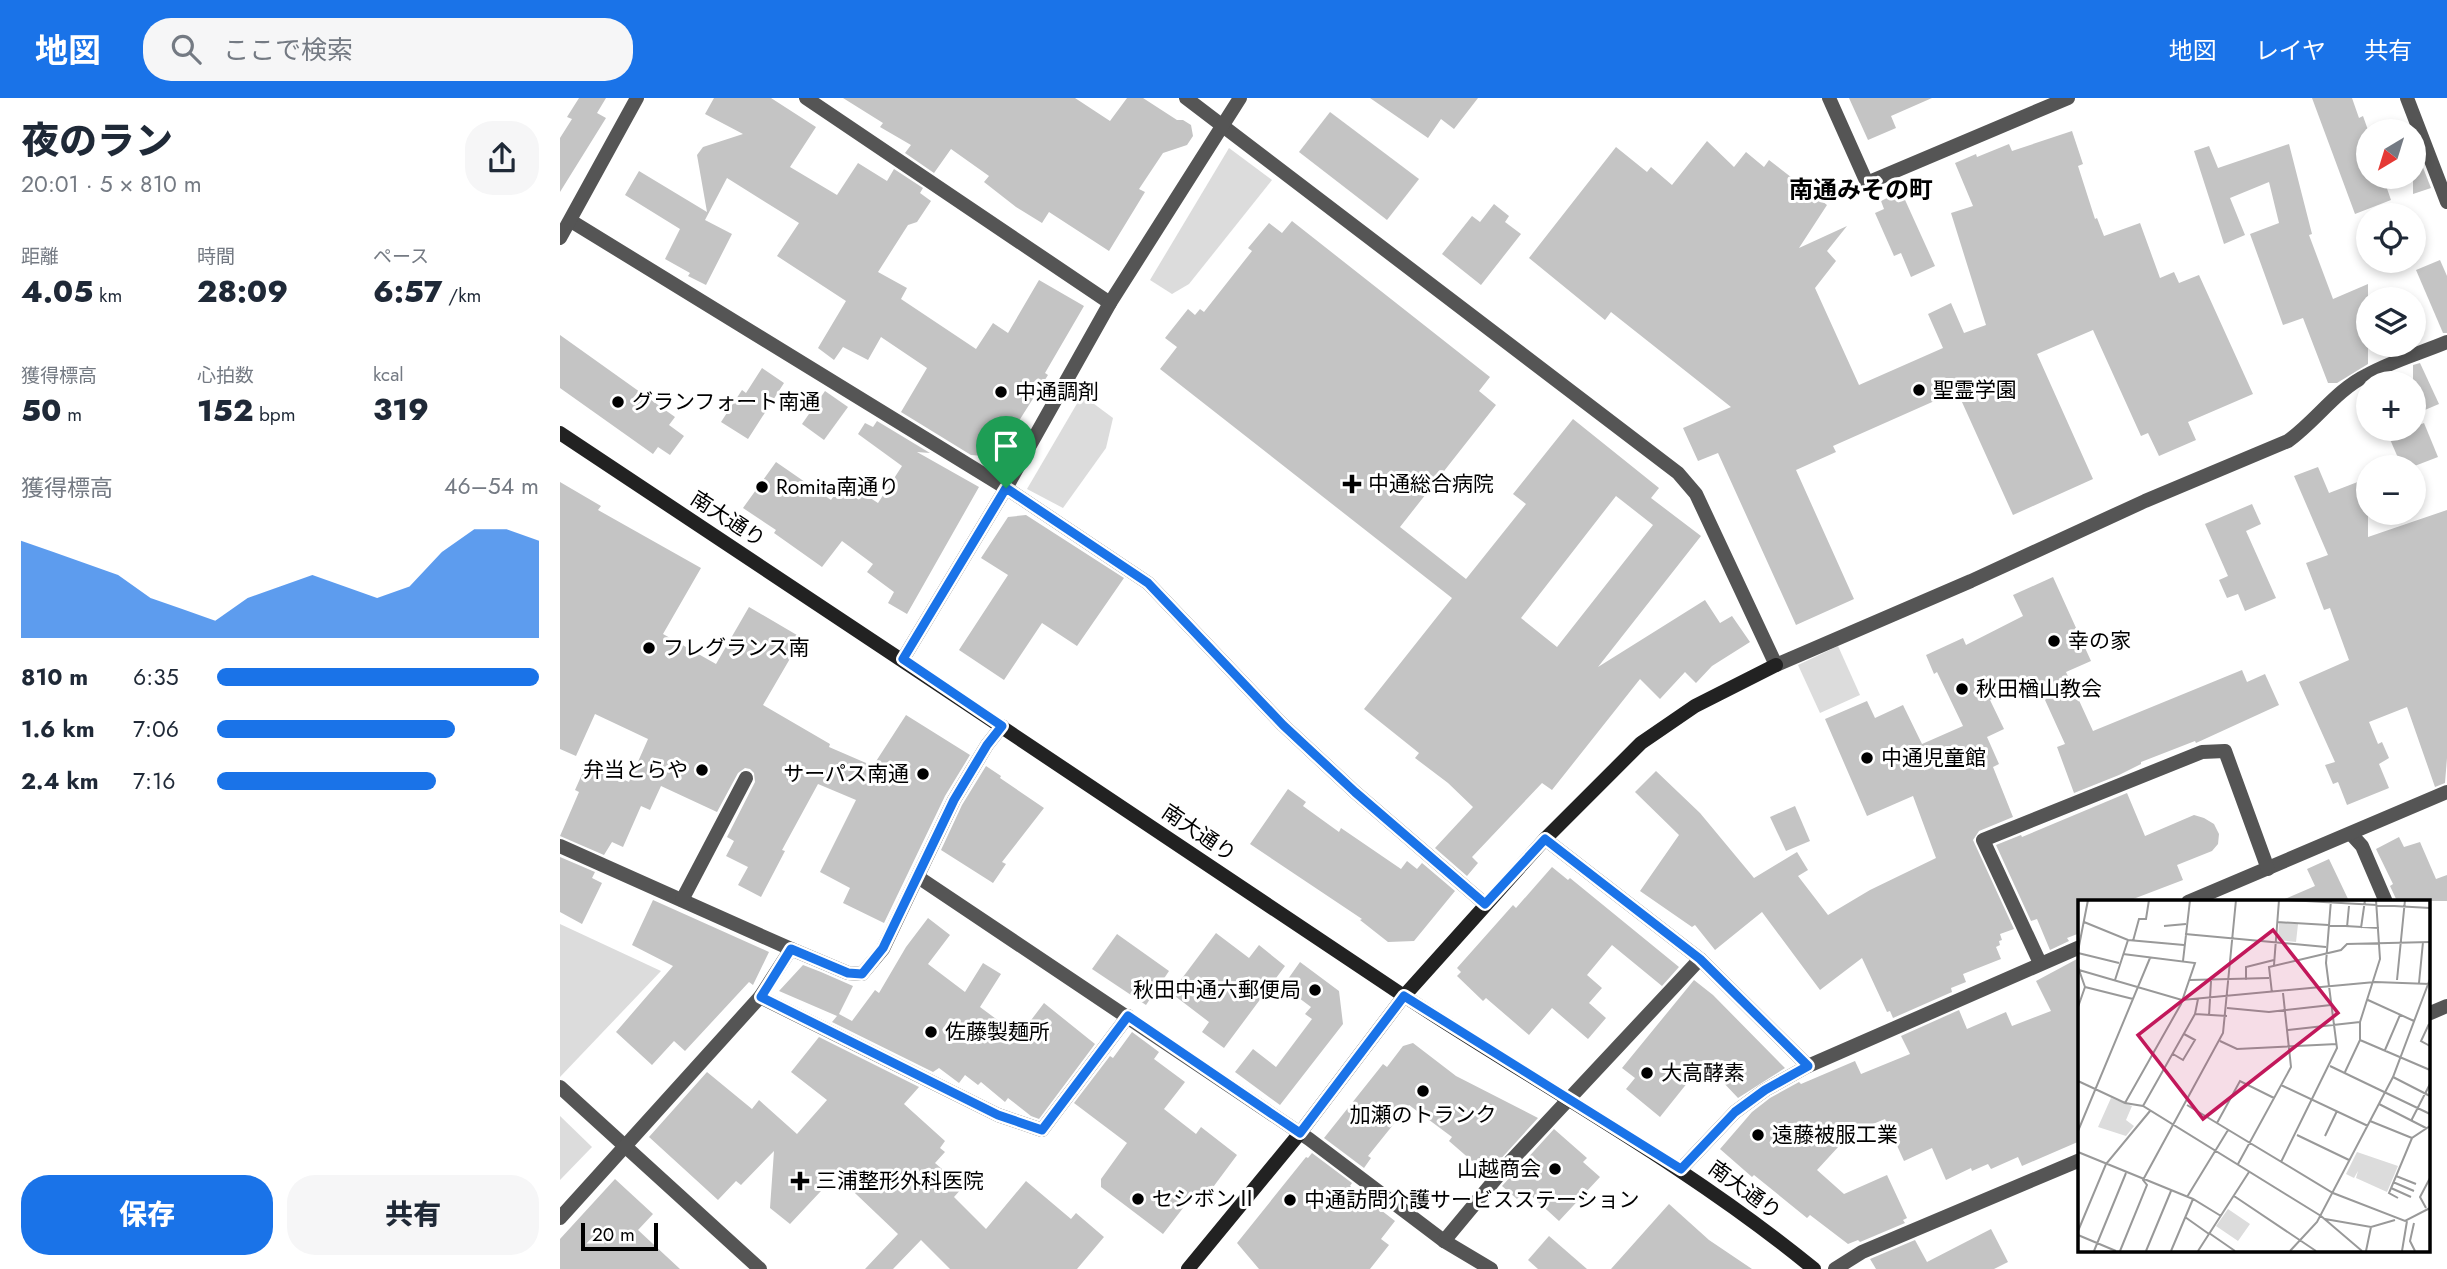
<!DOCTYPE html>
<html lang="ja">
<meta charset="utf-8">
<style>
body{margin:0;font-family:Jost,"Noto Sans JP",sans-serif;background:#f6f6f7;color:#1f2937;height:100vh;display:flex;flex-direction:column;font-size:26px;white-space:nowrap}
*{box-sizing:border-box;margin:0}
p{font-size:23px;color:#747a83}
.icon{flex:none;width:38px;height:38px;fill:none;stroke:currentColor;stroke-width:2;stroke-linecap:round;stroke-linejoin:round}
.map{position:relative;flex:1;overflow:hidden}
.sheet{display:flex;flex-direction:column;background:#fff;width:560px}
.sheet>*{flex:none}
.needle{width:46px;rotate:218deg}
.fabs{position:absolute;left:1796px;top:21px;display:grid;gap:14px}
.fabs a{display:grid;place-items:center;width:70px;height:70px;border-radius:50%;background:#fff;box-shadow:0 4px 10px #0003;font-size:35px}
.scale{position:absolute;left:21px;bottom:18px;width:77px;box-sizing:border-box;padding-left:7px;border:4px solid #000;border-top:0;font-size:19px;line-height:24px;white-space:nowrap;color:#000;-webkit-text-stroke:5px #fff;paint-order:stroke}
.pin{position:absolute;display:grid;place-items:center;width:60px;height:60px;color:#fff;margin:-72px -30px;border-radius:50% 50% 50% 0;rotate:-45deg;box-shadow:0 0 7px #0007}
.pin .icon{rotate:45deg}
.round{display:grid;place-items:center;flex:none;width:74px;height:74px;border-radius:28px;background:#f6f6f7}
.headline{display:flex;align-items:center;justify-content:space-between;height:119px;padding:0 21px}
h1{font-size:38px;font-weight:800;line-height:52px}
.figures{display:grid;grid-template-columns:repeat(3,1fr);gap:10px;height:119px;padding:7px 21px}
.figures div{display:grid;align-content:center}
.figures b{font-size:30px;font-weight:800}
.figures small{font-size:19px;font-weight:400}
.figures p{font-size:19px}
.chart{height:196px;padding:14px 21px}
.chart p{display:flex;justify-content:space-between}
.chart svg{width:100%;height:126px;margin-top:7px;fill:#1a73e8;opacity:.7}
.cta{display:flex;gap:14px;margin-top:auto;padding:14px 21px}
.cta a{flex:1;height:80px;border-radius:28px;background:#1a73e8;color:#fff;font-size:28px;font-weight:800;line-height:80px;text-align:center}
.cta a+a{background:#f6f6f7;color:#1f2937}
ul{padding:0 21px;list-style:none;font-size:23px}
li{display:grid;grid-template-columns:112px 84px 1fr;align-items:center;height:52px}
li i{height:18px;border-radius:9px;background:#1a73e8}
header{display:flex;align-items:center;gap:42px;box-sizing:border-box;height:98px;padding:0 35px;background:#1a73e8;color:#fff}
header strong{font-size:33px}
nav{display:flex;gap:38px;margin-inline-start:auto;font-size:24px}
.search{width:490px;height:63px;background:#f6f6f7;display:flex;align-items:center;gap:18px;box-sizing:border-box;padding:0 24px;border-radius:28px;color:#747a83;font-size:26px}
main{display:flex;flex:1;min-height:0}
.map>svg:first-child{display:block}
.green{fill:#dcdcdc}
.building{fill:#c4c4c4;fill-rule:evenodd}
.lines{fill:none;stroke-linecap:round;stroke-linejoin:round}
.street{stroke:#555;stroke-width:14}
.secondary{stroke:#222;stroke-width:14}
.route-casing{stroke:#fff;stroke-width:14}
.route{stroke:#1a73e8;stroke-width:9}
.poi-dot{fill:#000;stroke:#fff;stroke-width:2.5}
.labels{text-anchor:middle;stroke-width:6;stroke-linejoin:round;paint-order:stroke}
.poi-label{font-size:21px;fill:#000;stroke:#fff;text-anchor:start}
.street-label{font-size:21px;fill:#000;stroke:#fff}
.quarter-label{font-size:24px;font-weight:bold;fill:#000;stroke:#fff}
.inset-road{fill:none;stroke:#999;stroke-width:2}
.view{fill:#c2185b;fill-opacity:0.15;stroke:#c2185b;stroke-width:3.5}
.inset-edge{fill:none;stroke:#000;stroke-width:3.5}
</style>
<header>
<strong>地図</strong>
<div class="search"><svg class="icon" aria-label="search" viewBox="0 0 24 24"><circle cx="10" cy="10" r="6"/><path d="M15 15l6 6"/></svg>ここで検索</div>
<nav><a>地図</a><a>レイヤ</a><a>共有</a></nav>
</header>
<main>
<section class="sheet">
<div class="headline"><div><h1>夜のラン</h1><p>20:01 · 5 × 810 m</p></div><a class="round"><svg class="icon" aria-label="share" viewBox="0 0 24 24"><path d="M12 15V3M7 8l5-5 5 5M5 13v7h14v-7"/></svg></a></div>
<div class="figures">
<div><p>距離</p><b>4.05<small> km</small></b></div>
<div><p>時間</p><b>28:09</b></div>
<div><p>ペース</p><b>6:57<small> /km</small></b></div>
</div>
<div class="figures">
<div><p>獲得標高</p><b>50<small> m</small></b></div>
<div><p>心拍数</p><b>152<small> bpm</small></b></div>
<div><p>kcal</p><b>319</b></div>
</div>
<div class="chart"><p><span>獲得標高</span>46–54 m</p>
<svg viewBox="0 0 160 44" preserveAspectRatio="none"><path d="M0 44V10L10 14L20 18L30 22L40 30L50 34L60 38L70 30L80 26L90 22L100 26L110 30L120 26L130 14L140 6L150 6L160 10V44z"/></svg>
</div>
<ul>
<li><b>810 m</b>6:35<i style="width:100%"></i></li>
<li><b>1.6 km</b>7:06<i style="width:74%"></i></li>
<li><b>2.4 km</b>7:16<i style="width:68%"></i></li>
</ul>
<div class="cta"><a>保存</a><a>共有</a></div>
</section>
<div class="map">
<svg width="1887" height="1171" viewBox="0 0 1887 1171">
<rect width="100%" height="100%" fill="#fff"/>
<g class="green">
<polygon points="669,50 712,82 629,186 612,196 590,182"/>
<polygon points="522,297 553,320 546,350 503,410 467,391"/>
<polygon points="1278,548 1300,597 1260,615 1238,567"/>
<polygon points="0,826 101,873 0,979"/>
<polygon points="0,1018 32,1049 0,1082"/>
</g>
<g class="building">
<polygon points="19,0 46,0 37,15 46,20 0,94 0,40 12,21 7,19"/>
<polygon points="154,0 211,0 256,29 230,69 277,97 298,65 327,83 334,71 363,90 360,95 371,103 357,124 348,127 318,174 347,190 341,201 416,251 433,225 448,235 479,182 524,208 485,275 488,277 436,359 411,357 341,314 367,270 321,239 308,262 283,249 274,262 258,250 286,203 217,158 239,125 167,80 145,122 172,136 146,187 128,178 130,175 105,161 120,131 65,97 79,73 147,114 137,57 143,49 183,36 145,16"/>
<polygon points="283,0 515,0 550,23 567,0 583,0 617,22 623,22 631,27 633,38 627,47 603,55 579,91 585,94 549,153 489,114 482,125 456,109 424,84 429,78 391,51 374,75 345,55 351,47 320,29 323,25"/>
<polygon points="810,0 918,0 894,31 881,21 868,40"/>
<polygon points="1289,0 1372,0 1331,18 1336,30 1308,42"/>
<polygon points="1752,0 1792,0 1799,20 1803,18 1808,32 1808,79 1823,79 1831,102 1795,116"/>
<polygon points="770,14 859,81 827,122 739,54"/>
<polygon points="1512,33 1523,66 1518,68 1535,121 1537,120 1544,138 1580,125 1600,180 1614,174 1619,185 1639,177 1693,296 1628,324 1636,342 1599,358 1588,335 1581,338 1533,232 1477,256 1533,381 1453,417 1397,293 1273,348 1276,354 1236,372 1294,501 1236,527 1158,355 1138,363 1123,330 1171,309 1051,214 1045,222 969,160 1056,49 1087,74 1091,69 1112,87 1147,43 1174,69 1186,54 1204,69 1209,62 1267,107 1239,150 1287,128 1267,153 1276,163 1255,190 1299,287 1383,250 1368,216 1391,205 1404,235 1426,227 1391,115 1413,108 1395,65 1416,56 1417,59 1449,46 1452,53"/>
<polygon points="1729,46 1752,136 1749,137 1773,201 1808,186 1808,266 1777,285 1768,285 1743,220 1723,227 1690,136 1719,125 1709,84 1670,100 1685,137 1664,146 1634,53 1649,48 1658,70"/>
<polygon points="1862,67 1871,90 1853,96 1853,71"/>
<polygon points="1341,93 1375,168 1351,179 1341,155 1334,158 1315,115 1324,111 1321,103"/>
<polygon points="934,106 949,118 945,124 961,136 921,187 882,156 912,118 920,124"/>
<path d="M732,123L930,279L919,293L936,307L840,429L906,481L966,406L953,396L1013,321L1099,390L1091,400L1141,438L1038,569L1145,502L1160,525L1172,518L1190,544L1152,568L1136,585L1125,574L1100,601L1080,581L992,692L982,685L912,759L918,765L907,778L875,750L913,709L888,685L855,660L859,655L804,611L892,500L600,271L617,249L605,240L628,211L635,217L640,211L644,214L692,153L688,150L709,125L722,135ZM1056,398L1093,427L997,549L961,520Z"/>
<polygon points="1880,162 1887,178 1887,235 1883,235 1856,172"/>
<polygon points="0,237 115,319 109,327 124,338 110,357 98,349 93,356 0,290"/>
<polygon points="1860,265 1879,306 1853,317 1853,267"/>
<polygon points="202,270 224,285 188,341 161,324 182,292 186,295"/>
<polygon points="265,293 288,309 264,342 242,326"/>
<polygon points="317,323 370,355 357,354 419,389 347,516 328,505 334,494 307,474 313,466 282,443 262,469 214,435 216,432 183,410 216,364 271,402 284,383 318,405 342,368 298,336 305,325 313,329"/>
<polygon points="1864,325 1878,359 1852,369 1842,369 1829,339"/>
<polygon points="1758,369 1769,395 1808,380 1808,439 1887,412 1887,660 1885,685 1875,689 1847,609 1809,624 1818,646 1822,644 1829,660 1819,666 1829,690 1787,707 1778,684 1773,686 1765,667 1775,664 1739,584 1789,562 1770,510 1764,512 1746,465 1768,457 1734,378"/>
<polygon points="0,384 41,408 38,412 141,470 103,536 156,566 189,509 242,540 203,607 270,646 269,649 313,668 346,617 410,657 385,698 324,825 283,805 290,790 260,774 296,702 258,686 222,752 225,753 201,799 178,787 188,769 166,758 174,743 167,739 195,684 194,675 190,671 185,670 178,675 157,714 101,688 90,712 81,708 63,749 52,744 44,757 0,738 19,694 15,692 27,665 69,684 88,641 35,616 16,658 0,651"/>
<polygon points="1692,406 1701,426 1686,433 1716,500 1685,513 1678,496 1667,500 1659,482 1668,478 1645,426"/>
<polygon points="466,417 564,480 517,548 482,525 444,582 399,552 448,477 421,460 448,419"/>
<polygon points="1493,479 1531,563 1506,574 1533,633 1682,572 1687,584 1705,576 1719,607 1636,645 1635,643 1581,664 1581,666 1559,677 1514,695 1497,649 1505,646 1475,580 1430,602 1444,631 1427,639 1439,666 1433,669 1453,719 1419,733 1413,742 1454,831 1440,836 1442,842 1439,843 1440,847 1436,849 1441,861 1403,876 1406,884 1391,890 1392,894 1333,920 1330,913 1327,914 1302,860 1260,892 1202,814 1155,852 1135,827 1132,829 1080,793 1119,737 1075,694 1096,673 1140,715 1194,780 1237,754 1248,772 1238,778 1268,817 1310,792 1376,760 1353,698 1307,718 1265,621 1307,603 1315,620 1343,607 1362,646 1403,628 1377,574 1374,576 1366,557 1403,540 1406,547 1463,518 1453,497"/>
<polygon points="426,668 441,678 440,680 484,710 442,764 446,766 433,785 381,752 402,707"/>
<polygon points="728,691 746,704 743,708 779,734 781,730 841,771 847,763 857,771 862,765 895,793 854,843 828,844 800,822 802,821 690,746"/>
<polygon points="1567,695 1585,738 1634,717 1644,720 1654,726 1659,736 1658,746 1652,753 1617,767 1623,782 1568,803 1520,803 1520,835 1507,840 1509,843 1490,852 1477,821 1471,823 1436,747 1461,737 1462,739"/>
<polygon points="1235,708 1250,743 1226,753 1210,719"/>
<polygon points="1839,739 1844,749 1860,744 1876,781 1887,777 1887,803 1837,803 1830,788 1833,786 1816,751"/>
<polygon points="0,759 35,774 32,780 42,785 22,826 0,814"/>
<polygon points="1769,761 1789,803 1720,803 1755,788 1747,771"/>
<polygon points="992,769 1008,782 1010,780 1119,869 1102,888 1052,847 1027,877 1042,890 1029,905 1046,920 1028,941 992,910 969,937 926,900 923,903 897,878 901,874 897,870 953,807 956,810"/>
<polygon points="93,802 209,854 193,887 189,884 125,953 114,943 92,967 56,934 113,868 72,847"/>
<polygon points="368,820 390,837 368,866 405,894 423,865 441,876 420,909 459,938 484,905 535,946 479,1021 471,1018 448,1000 445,1004 421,984 418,987 405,977 399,985 379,970 373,974 272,924 277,918 219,893 243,867 261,874 293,888 279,916 292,923 315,892 319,895 346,849"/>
<polygon points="656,835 689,860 699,847 725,868 664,950 642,934 649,924 611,895"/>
<polygon points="557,836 609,873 586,907 532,871"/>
<polygon points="1517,861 1520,863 1520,1043 1462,1068 1458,1059 1431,1071 1428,1066 1412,1073 1411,1070 1386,1082 1372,1050 1344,1063 1325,1021 1291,1035 1257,1072 1284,1096 1327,1077 1347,1120 1343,1122 1345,1125 1300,1144 1298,1142 1288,1146 1250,1117 1247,1120 1194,1077 1192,1079 1160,1051 1192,1014 1210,1000 1239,984 1241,986 1295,963 1301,976 1350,956 1341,938 1399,912 1407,931 1446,914 1452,928 1491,913 1476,883"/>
<polygon points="740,864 779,893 783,926 720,1007 675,974 693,951 716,969 752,921 745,916 751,909 723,888"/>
<polygon points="1134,882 1153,897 1225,970 1178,1000 1144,964 1100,1019 1066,991 1075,980 1062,970"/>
<polygon points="572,934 599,954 594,961 625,984 604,1011 636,1036 641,1029 677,1057 642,1104 633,1097 603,1136 541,1089 541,1081 567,1045 514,1005 550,958 553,960"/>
<polygon points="259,939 359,989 344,1006 385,1043 380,1050 385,1054 375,1065 403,1089 394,1099 426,1131 466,1083 511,1121 516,1115 544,1139 517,1171 390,1171 361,1142 333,1171 305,1171 338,1136 276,1077 230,1126 210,1110 214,1053 181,1087 176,1083 158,1102 89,1039 147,974 192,1011 199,1002 237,1036 267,1002 231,974"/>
<polygon points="853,945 896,978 978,1020 927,1076 889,1043 892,1039 849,1007 808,1058 811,1060 804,1070 764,1040 823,966 827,969 843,948"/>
<polygon points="994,1031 1027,1060 1023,1064 1040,1079 999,1123 965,1092 957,1101 942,1088"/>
<polygon points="752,1055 792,1085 790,1088 835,1123 821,1141 829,1147 810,1171 699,1171 677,1145 746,1059 748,1060"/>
<polygon points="55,1081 93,1116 78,1132 120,1171 0,1171 0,1141"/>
<polygon points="1109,1106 1149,1142 1192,1171 1051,1171"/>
<polygon points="1431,1131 1448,1164 1434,1171 1316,1171 1310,1161 1355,1142 1367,1164"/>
<polygon points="989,1138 1027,1171 978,1171 968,1162"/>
</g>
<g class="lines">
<g class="street">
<polyline points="246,0 550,205"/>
<path d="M626,0L1118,375L1136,396L1216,567L1411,483L1585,403L1728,343C1756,323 1776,292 1807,277C1832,263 1861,255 1887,244"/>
<polyline points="1269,0 1307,85 1508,0"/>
<polyline points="1847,0 1887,104"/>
<polyline points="11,123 446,390 588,485 723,627 795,694 925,806"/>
<polyline points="0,140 77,0"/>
<polyline points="343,561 446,390 550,205 680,0"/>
<polyline points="1791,736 1802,748 1826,804"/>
<polyline points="985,741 1140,861 1248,968"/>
<polyline points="0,748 231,851 288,875 302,876 323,851 394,702 427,647 442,628"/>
<polyline points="358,779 749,1041 884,1143 931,1171"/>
<polyline points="122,802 186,680"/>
<polyline points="1628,804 1887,694"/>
<polyline points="1480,865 1423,742 1642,654 1665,653 1708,771"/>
<polyline points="200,899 438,1017 482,1032 568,918"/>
<polyline points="1868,916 1887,908"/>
<polyline points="0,989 200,1171"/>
<polyline points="1121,1071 1175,1014 1205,992 1248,968 1520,849"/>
<polyline points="0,1120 200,899 231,851"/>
<polyline points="884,1143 948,1066 1140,861"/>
<polyline points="1275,1171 1302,1154 1520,1062"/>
</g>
<g class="secondary">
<path d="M0,335C280,520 559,708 838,894C977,986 1125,1065 1254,1171"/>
<polyline points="628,1171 740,1035 844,898 985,741 1081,645 1135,608 1216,567"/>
</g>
</g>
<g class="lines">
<g class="route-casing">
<polygon id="route" points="446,390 588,485 723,627 795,694 925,806 985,741 1140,861 1248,968 1205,992 1175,1014 1121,1071 844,898 740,1035 568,918 482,1032 438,1017 201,899 231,851 288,875 302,876 323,850 394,702 427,647 442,628 343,561"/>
</g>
<use href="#route" class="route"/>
</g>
<g class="poi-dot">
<circle cx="1359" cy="292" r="7"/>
<circle cx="441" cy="294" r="7"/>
<circle cx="58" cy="304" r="7"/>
<path d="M788.5 375.5h7v7h7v7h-7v7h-7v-7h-7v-7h7z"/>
<circle cx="202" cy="389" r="7"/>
<circle cx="1494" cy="543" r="7"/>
<circle cx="89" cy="550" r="7"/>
<circle cx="1402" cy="591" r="7"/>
<circle cx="1307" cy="660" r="7"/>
<circle cx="142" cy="672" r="7"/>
<circle cx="363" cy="676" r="7"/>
<circle cx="755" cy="892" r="7"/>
<circle cx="371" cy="934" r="7"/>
<circle cx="1087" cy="975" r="7"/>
<circle cx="863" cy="993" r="7"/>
<circle cx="1198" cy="1037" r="7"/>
<circle cx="995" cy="1071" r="7"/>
<path d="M236.5 1072.5h7v7h7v7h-7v7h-7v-7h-7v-7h7z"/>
<circle cx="578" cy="1101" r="7"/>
<circle cx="730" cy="1102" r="7"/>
</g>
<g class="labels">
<g class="poi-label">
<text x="1373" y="299">聖霊学園</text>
<text x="455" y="301">中通調剤</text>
<text x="72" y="311">グランフォート南通</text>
<text x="808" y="393">中通総合病院</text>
<text x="216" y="396">Romita南通り</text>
<text x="1508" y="550">幸の家</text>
<text x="103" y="557">フレグランス南</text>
<text x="1416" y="598">秋田楢山教会</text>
<text x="1321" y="667">中通児童館</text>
<text x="128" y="679" text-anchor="end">弁当とらや</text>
<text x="349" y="683" text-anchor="end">サーパス南通</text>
<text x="741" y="899" text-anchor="end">秋田中通六郵便局</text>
<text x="385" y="941">佐藤製麺所</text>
<text x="1101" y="982">大高酵素</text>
<text x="863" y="1024" text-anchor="middle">加瀬のトランク</text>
<text x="1212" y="1044">遠藤被服工業</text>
<text x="981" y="1078" text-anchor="end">山越商会</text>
<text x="256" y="1090">三浦整形外科医院</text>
<text x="592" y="1108">セシボンⅡ</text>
<text x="744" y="1109">中通訪問介護サービスステーション</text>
</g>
<g class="street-label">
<text transform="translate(168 421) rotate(33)" y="7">南大通り</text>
<text transform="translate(639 735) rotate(34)" y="7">南大通り</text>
<text transform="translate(1185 1092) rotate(36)" y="7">南大通り</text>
</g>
<g class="quarter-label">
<text x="1301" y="100">南通みその町</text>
</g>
</g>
<g transform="translate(1518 802)">
<rect width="352" height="352" fill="#fff"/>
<path d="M201,22L220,24L218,42L200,40ZM33,198L54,206L48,220L56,226L48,236L20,227ZM279,252L320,266L309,292L278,278L280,271L276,278L268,274ZM150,309L172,324L160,341L138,326Z" fill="#dcdcdc"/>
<path class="inset-road" d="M210,0L352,8M6,22L50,40L106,45M199,22L301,28M86,26L108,24M269,27L271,6M283,28L287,0M107,34L248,47M55,41L61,19H68L71,0M0,51L10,0M0,53L41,63M45,54L117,63L103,104L47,203M105,61L112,0M196,65L201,0M0,67L7,87L0,107M1,70L104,100L297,82L352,84M37,80L50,40M112,80L191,78M168,80V67L196,60M319,80L327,0M341,83L345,42M7,87L55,99M194,93L191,67L263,50L269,44L352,42M290,100L336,121M149,108L191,112L253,105M117,114L149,116M131,116L133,81M351,124L343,141L352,146M210,130L282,122M282,140L352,170M142,141L159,149L259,144M307,150L322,115M95,154L105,160L117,140L106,134M252,166L352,214M267,172L282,140V122L302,59L298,0M315,177L352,196M0,181L47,203L65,206L243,316L284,351M203,185L290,226M301,204L348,228M109,205L255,293L327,321L352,308M65,206L117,114L120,99M292,221L334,238M333,221L352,184M139,223L162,181L196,198M0,231L72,58M219,235L271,260M247,236L259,211M0,252L115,299L143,316M203,262L259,148L248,63L253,0M160,264L213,167L205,93M318,276L338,284M315,282L336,291M313,288L333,297M156,296L238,351M109,297L150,230M320,298L311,293L334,238L352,226M348,308L342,297L352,278M107,317L131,334M247,319L293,327L317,320M336,323L332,341L337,351M0,331L28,264L72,211M131,333L157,351M0,335L38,351M16,351L48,273M42,351L69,285L65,280L145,133L158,0M68,351L93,291M93,351L115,299M120,351L171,272M212,351L239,322L315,177L352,79M288,351L293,327M324,351L329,321"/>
<path class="view" d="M195,30L260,113L125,219L60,135Z"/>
<rect width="352" height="352" class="inset-edge"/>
</g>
</svg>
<div class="fabs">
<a><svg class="needle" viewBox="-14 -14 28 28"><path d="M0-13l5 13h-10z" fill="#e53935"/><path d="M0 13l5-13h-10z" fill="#747a83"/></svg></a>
<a><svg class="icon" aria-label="locate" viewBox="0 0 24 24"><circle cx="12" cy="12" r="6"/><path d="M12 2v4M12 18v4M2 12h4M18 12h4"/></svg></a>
<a><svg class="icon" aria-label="layers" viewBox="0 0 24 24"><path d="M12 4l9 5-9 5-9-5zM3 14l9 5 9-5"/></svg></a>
<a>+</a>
<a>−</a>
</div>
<div class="scale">20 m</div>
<div class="pin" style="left:446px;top:390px;background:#1e9e55"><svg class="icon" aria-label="arrive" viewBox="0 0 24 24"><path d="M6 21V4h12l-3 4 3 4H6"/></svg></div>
</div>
</main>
